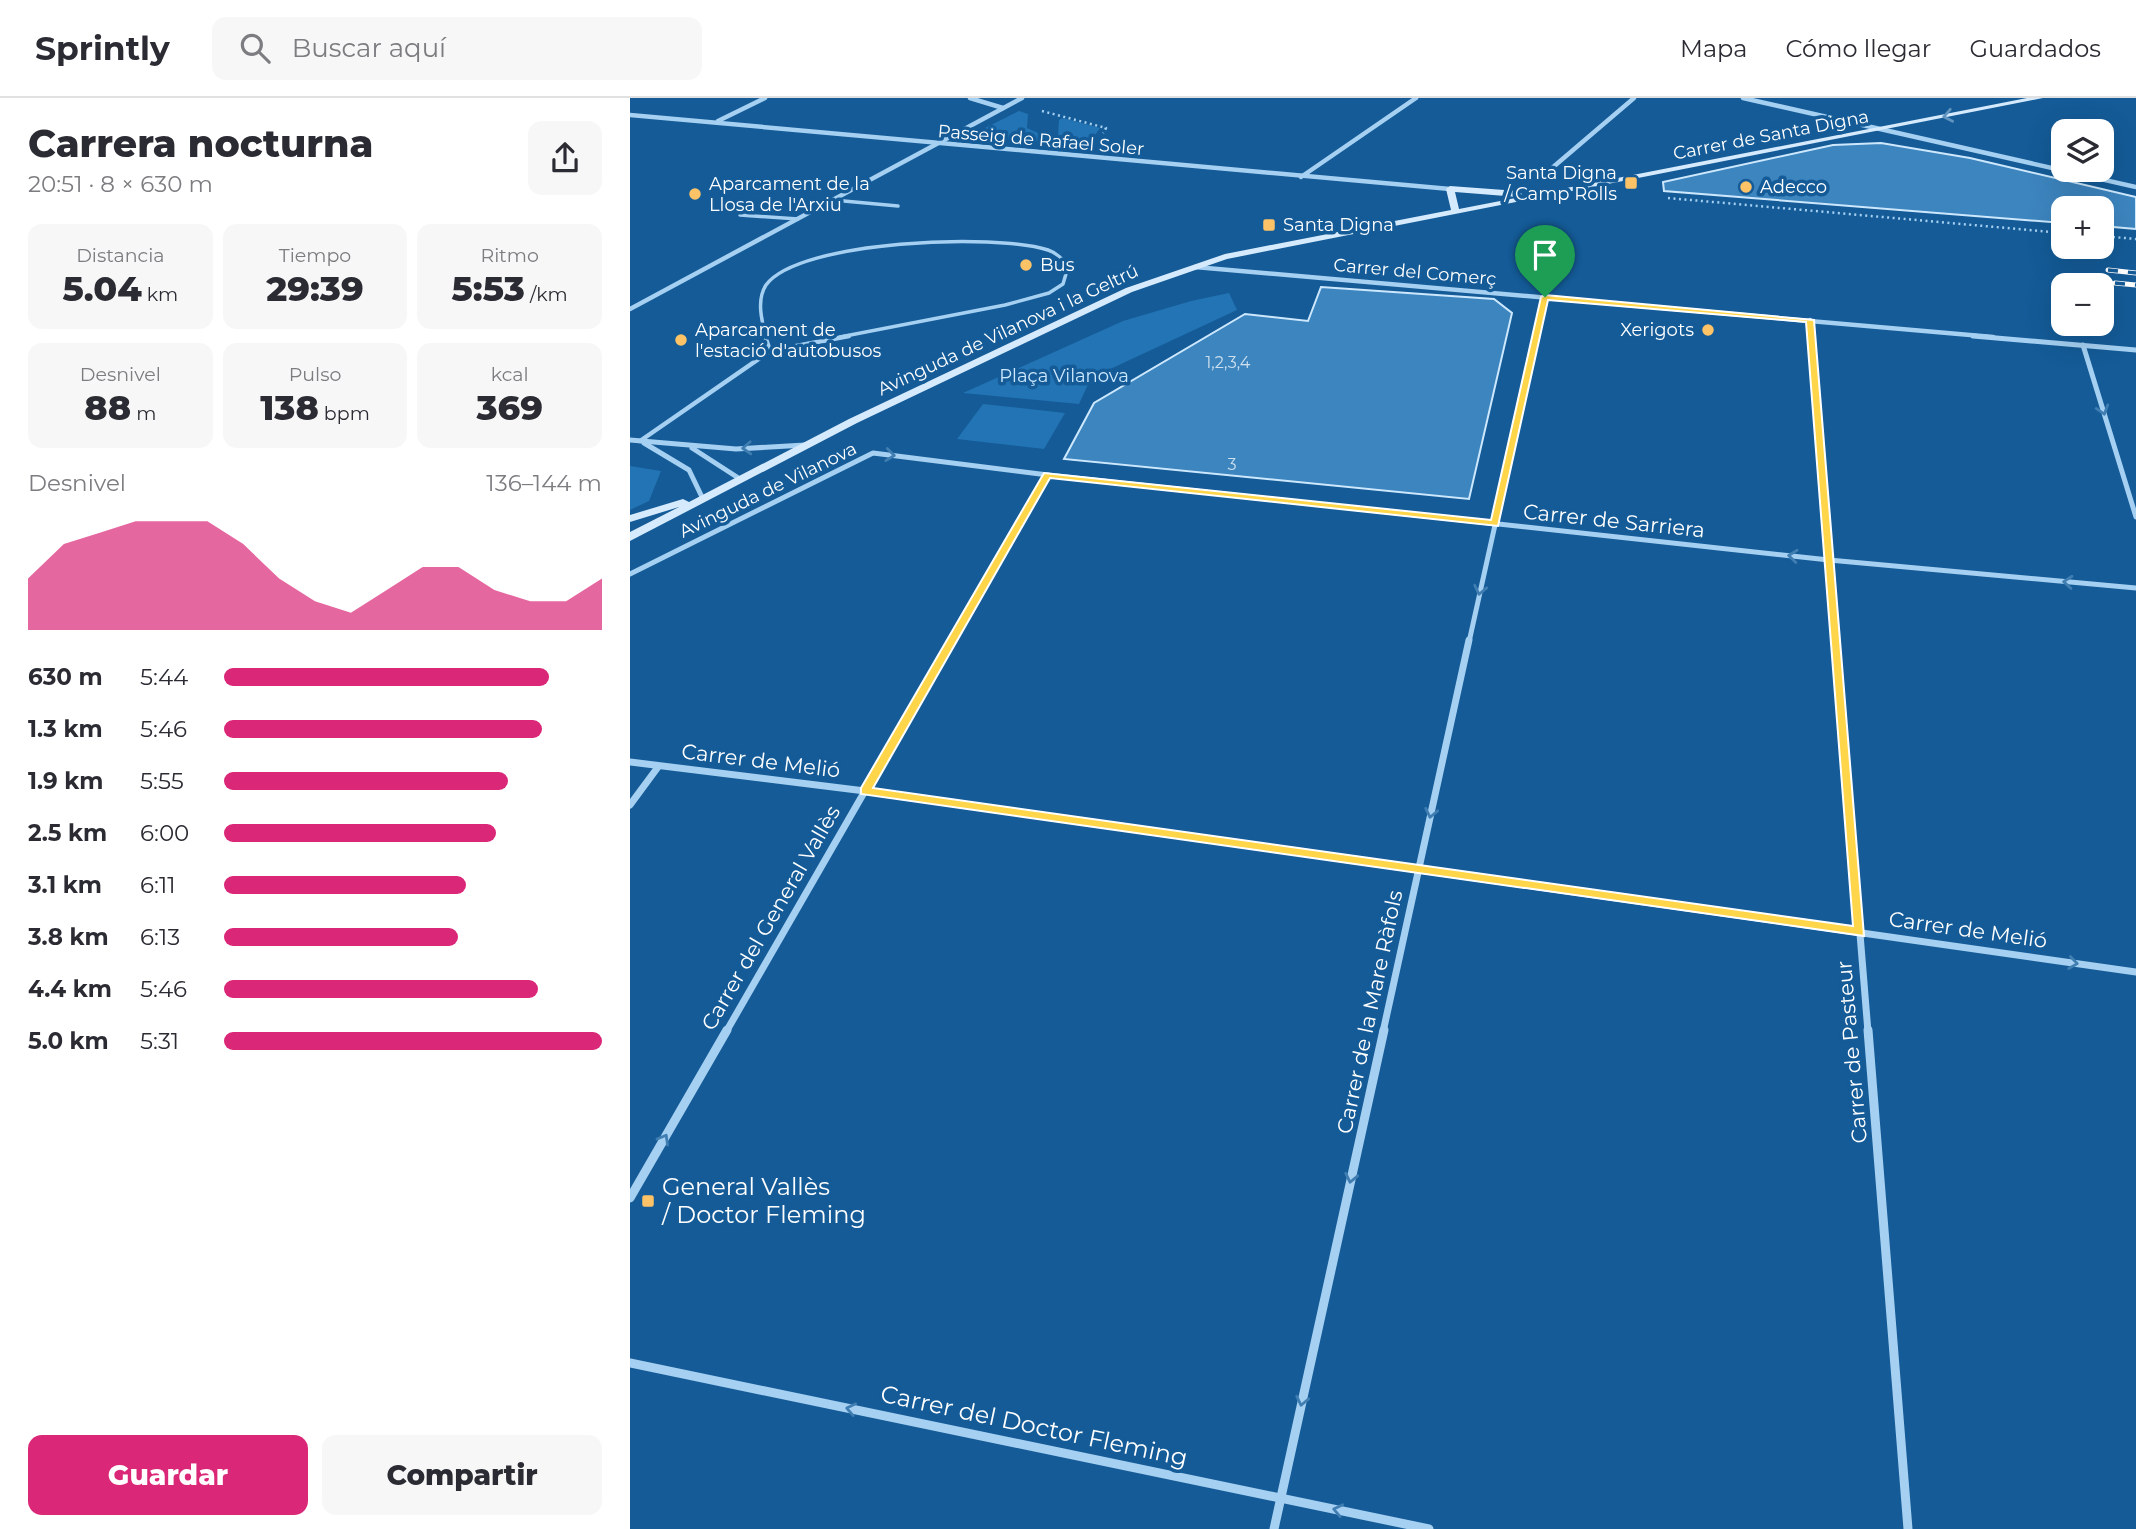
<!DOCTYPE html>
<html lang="es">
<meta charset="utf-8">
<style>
body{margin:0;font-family:Montserrat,sans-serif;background:#f7f7f7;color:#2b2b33;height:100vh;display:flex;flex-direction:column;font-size:26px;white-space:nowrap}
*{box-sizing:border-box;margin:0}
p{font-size:23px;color:#7c7c81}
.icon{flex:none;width:38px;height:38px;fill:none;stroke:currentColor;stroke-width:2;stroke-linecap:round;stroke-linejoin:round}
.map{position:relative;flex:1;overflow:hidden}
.side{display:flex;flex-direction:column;background:#fff;width:630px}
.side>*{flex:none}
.fabs{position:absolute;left:1421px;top:21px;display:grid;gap:14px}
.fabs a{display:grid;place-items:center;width:63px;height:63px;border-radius:14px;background:#fff;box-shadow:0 7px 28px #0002;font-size:35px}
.pin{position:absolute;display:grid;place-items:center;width:60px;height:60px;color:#fff;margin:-72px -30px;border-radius:50% 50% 50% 0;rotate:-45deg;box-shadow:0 0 7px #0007}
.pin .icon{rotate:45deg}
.round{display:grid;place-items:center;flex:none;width:74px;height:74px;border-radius:14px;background:#f7f7f7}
.headline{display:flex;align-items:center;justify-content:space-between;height:119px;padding:0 28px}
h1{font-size:38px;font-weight:800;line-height:52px}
.figures{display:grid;grid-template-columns:repeat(3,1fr);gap:10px;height:119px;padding:7px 28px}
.figures div{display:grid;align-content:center;border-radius:14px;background:#f7f7f7;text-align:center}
.figures b{font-size:35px;font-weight:800}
.figures small{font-size:19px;font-weight:400}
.figures p{font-size:19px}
.chart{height:196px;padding:14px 28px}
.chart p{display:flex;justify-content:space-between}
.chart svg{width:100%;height:126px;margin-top:7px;fill:#db2777;opacity:.7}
.button{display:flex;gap:14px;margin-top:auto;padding:14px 28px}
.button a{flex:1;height:80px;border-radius:14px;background:#db2777;color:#fff;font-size:28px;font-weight:800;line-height:80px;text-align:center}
.button a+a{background:#f7f7f7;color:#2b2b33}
ul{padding:0 28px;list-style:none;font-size:23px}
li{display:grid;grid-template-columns:112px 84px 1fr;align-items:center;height:52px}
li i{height:18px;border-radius:9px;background:#db2777}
header{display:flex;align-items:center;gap:42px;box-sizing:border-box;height:98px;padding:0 35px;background:#fff;border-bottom:2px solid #e1e1e2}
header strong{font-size:33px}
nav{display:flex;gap:38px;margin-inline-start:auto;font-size:24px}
.search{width:490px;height:63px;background:#f7f7f7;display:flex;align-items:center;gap:18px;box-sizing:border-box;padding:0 24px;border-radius:14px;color:#7c7c81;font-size:26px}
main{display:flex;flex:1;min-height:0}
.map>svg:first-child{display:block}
.green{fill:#2374b4}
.building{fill:#3d85bf;stroke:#cde8fd;stroke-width:2}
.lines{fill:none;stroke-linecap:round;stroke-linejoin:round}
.path{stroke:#a5d0f2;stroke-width:2.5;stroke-dasharray:2 3.5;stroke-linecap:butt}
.lane-far1{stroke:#a5d0f2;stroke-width:3.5}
.lane{stroke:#a5d0f2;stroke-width:4.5}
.street-far3{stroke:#a5d0f2;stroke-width:4.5}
.street-far2{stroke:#a5d0f2;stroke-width:5}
.street-far1{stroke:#a5d0f2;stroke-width:7}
.street{stroke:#a5d0f2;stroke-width:9}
.secondary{fill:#d5eafc;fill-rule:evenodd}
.rail-casing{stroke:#fff;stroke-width:5}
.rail{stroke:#145b97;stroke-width:3.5;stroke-dasharray:10;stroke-linecap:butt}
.oneway{stroke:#6194bf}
.oneway2{stroke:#407eb2}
.route{fill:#ffd54a;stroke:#fff;stroke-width:2;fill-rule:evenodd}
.poi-dot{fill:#ffc367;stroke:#145b97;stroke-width:2.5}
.labels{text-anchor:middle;stroke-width:7;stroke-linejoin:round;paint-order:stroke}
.far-number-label{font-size:16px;fill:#cee0ef}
.far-street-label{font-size:18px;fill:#fff;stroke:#145b97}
.far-poi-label{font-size:18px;fill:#fff;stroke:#145b97;text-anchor:start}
.far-park-label{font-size:18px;fill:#cde8fd;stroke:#145b97}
.street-label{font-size:21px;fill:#fff;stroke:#145b97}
.near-poi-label{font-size:24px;fill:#fff;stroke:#145b97;text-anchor:start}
.near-street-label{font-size:24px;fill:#fff;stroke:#145b97}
</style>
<header>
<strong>Sprintly</strong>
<div class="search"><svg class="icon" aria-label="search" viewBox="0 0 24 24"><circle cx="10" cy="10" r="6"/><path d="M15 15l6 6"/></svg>Buscar aquí</div>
<nav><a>Mapa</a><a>Cómo llegar</a><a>Guardados</a></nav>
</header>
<main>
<section class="side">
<div class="headline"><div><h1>Carrera nocturna</h1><p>20:51 · 8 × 630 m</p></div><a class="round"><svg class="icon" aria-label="share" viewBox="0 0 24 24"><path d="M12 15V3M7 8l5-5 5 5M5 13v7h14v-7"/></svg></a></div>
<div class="figures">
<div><p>Distancia</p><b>5.04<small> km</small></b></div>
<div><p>Tiempo</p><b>29:39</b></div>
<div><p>Ritmo</p><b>5:53<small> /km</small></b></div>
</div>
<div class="figures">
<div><p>Desnivel</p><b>88<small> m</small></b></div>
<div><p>Pulso</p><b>138<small> bpm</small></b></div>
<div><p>kcal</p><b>369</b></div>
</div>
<div class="chart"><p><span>Desnivel</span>136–144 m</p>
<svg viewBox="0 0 160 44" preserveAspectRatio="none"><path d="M0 44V26L10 14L20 10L30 6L40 6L50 6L60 14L70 26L80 34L90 38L100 30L110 22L120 22L130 30L140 34L150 34L160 26V44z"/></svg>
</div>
<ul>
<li><b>630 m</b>5:44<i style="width:86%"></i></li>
<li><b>1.3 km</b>5:46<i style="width:84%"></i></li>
<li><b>1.9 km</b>5:55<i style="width:75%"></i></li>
<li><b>2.5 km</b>6:00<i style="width:72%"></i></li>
<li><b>3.1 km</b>6:11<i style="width:64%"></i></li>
<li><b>3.8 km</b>6:13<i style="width:62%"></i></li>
<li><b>4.4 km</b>5:46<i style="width:83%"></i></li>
<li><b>5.0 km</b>5:31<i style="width:100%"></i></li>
</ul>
<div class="button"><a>Guardar</a><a>Compartir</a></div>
</section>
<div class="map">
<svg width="1506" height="1431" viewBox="0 0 1506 1431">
<rect width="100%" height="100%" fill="#145b97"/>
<g class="green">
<polygon points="389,13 398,16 397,30 421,41 421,45 349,38 349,33"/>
<polygon points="433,20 470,30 458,47 438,47 428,38 429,22"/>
<polygon points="599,195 607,212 461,280 449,306 333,295 493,223 561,203"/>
<polygon points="353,306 435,315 414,351 327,341"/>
<polygon points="0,368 31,373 19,403 0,412"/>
</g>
<g class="building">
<polygon points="1251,45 1340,60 1506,99 1506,131 1472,128 1472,110 1433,110 1433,125 1034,93 1033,84 1203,47"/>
<polygon points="691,189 864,201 882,215 839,401 434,361 464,305 615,216 678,223"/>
</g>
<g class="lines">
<g class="path">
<polyline points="412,13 476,30 473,35"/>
<polyline points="1038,100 1433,135"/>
<polyline points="1472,138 1506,141"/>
</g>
<g class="lane-far1">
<polyline points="203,102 268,108"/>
<polyline points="110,117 168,121"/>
<path d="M136,239C132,224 126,202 136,187C169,142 367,135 418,152C427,155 433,161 438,169L433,186L419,195L375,207L210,239"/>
</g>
<g class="lane">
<polyline points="135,238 140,253"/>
<polyline points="140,253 219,238"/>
<polyline points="10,343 140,253"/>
</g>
<g class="street-far3">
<polyline points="340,0 373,10"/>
<polyline points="1113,0 1506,89"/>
<polyline points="0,17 820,91"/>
<polyline points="88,23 135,0"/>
<polyline points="915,76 1004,0"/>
<polyline points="671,79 786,0"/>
<polyline points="565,169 1363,239"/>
<polyline points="0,211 392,0"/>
<polyline points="1180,222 1181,239"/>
<polyline points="906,239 915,199"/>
</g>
<g class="street-far2">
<polyline points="1181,238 1206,544"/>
<polyline points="1343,238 1506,252"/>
<polyline points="1453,247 1506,419"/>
<polyline points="0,342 106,351 175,347"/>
<polyline points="14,345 59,372 72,399"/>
<polyline points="62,350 110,381"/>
<polyline points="0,476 243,355 418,377 1199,462 1506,490"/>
<polyline points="321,544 418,377"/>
<polyline points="839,544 907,238"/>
</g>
<g class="street-far1">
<polyline points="1206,542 1238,934"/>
<polyline points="0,664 235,693 1506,874"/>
<polyline points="0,707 28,669"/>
<polyline points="96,934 322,542"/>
<polyline points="753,934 839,542"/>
</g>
<g class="street">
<polyline points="1238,932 1278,1431"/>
<polyline points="0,1100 97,932"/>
<polyline points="0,1265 799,1431"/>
<polyline points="644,1431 754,932"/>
</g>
<polygon class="secondary" points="1397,0 1413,0 597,161 502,194 227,325 0,443 0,434 49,409 0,424 0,417 53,401 59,404 219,321 496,190 595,156 821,112 816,91 820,88 888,93 892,96 888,99 825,94 829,111"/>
<g class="rail-casing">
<g id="rail">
<polyline points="1478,172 1506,175"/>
<polyline points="1485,185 1506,187"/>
</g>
</g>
<use href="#rail" class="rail"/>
</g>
<defs><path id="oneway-chevron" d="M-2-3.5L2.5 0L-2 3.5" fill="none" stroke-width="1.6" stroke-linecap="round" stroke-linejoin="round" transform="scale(1.75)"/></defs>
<use class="oneway" href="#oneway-chevron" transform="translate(1318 18) rotate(169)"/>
<g class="oneway2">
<use href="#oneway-chevron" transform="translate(1473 312) rotate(73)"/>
<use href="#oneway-chevron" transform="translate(117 350) rotate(177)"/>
<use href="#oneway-chevron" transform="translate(260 357) rotate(7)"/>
<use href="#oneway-chevron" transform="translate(1163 458) rotate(-174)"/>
<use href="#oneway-chevron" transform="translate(1438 484) rotate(-175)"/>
<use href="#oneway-chevron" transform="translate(850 492) rotate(102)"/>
<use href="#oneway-chevron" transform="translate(801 715) rotate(102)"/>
<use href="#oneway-chevron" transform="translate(1443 865) rotate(8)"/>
<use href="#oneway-chevron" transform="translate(34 1041) rotate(-60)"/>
<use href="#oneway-chevron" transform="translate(721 1080) rotate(102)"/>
<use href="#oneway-chevron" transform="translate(672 1303) rotate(102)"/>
<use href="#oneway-chevron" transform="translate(221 1311) rotate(-168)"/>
<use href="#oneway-chevron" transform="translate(708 1412) rotate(-168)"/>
</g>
<path class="route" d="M915,197L1184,222L1234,838L231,696V690L414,375L861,422L911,199ZM918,202L1176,224L1223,828L243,690L420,380L868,428Z"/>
<g class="poi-dot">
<rect x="994" y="78" width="14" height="14" rx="3.5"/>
<circle cx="1116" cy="89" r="7"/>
<circle cx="65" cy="96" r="7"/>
<rect x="632" y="120" width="14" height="14" rx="3.5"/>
<circle cx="396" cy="167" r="7"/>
<circle cx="1078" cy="232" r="7"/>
<circle cx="51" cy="242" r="7"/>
<rect x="11" y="1096" width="14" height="14" rx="3.5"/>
</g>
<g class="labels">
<g class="far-number-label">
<text x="598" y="270">1,2,3,4</text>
<text x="602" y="372">3</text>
</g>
<g class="far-street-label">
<text transform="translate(1141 37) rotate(-11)" y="6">Carrer de Santa Digna</text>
<text transform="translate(411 42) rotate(5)" y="6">Passeig de Rafael Soler</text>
<text transform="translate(785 174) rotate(5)" y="6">Carrer del Comerç</text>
<text transform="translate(378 232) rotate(-25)" y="6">Avinguda de Vilanova i la Geltrú</text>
<text transform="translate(138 392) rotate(-26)" y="6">Avinguda de Vilanova</text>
</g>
<g class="far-poi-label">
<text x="987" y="81" text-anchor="end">Santa Digna<tspan x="987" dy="21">/ Camp Rolls</tspan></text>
<text x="79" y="92">Aparcament de la<tspan x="79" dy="21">Llosa de l'Arxiu</tspan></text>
<text x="1130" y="95">Adecco</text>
<text x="653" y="133">Santa Digna</text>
<text x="410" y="173">Bus</text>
<text x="65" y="238">Aparcament de<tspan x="65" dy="21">l'estació d'autobusos</tspan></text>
<text x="1064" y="238" text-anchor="end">Xerigots</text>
</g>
<g class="far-park-label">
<text x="434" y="284">Plaça Vilanova</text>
</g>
<g class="street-label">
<text transform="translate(984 423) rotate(6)" y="7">Carrer de Sarriera</text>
<text transform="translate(131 663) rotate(7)" y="7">Carrer de Melió</text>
<text transform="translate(141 820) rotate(-60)" y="7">Carrer del General Vallès</text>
<text transform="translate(1338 832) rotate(8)" y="7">Carrer de Melió</text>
<text transform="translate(740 914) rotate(-78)" y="7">Carrer de la Mare Ràfols</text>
<text transform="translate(1222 954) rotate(-95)" y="7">Carrer de Pasteur</text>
</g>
<g class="near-poi-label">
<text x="32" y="1097">General Vallès<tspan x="32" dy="28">/ Doctor Fleming</tspan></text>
</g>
<g class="near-street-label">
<text transform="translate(404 1328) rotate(12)" y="8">Carrer del Doctor Fleming</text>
</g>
</g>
</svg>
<div class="fabs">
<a><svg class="icon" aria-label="layers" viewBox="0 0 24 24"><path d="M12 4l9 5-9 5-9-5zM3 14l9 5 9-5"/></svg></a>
<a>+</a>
<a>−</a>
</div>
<div class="pin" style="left:915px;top:199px;background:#1e9e55"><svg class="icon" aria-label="arrive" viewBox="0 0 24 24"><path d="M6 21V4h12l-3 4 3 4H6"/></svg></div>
</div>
</main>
